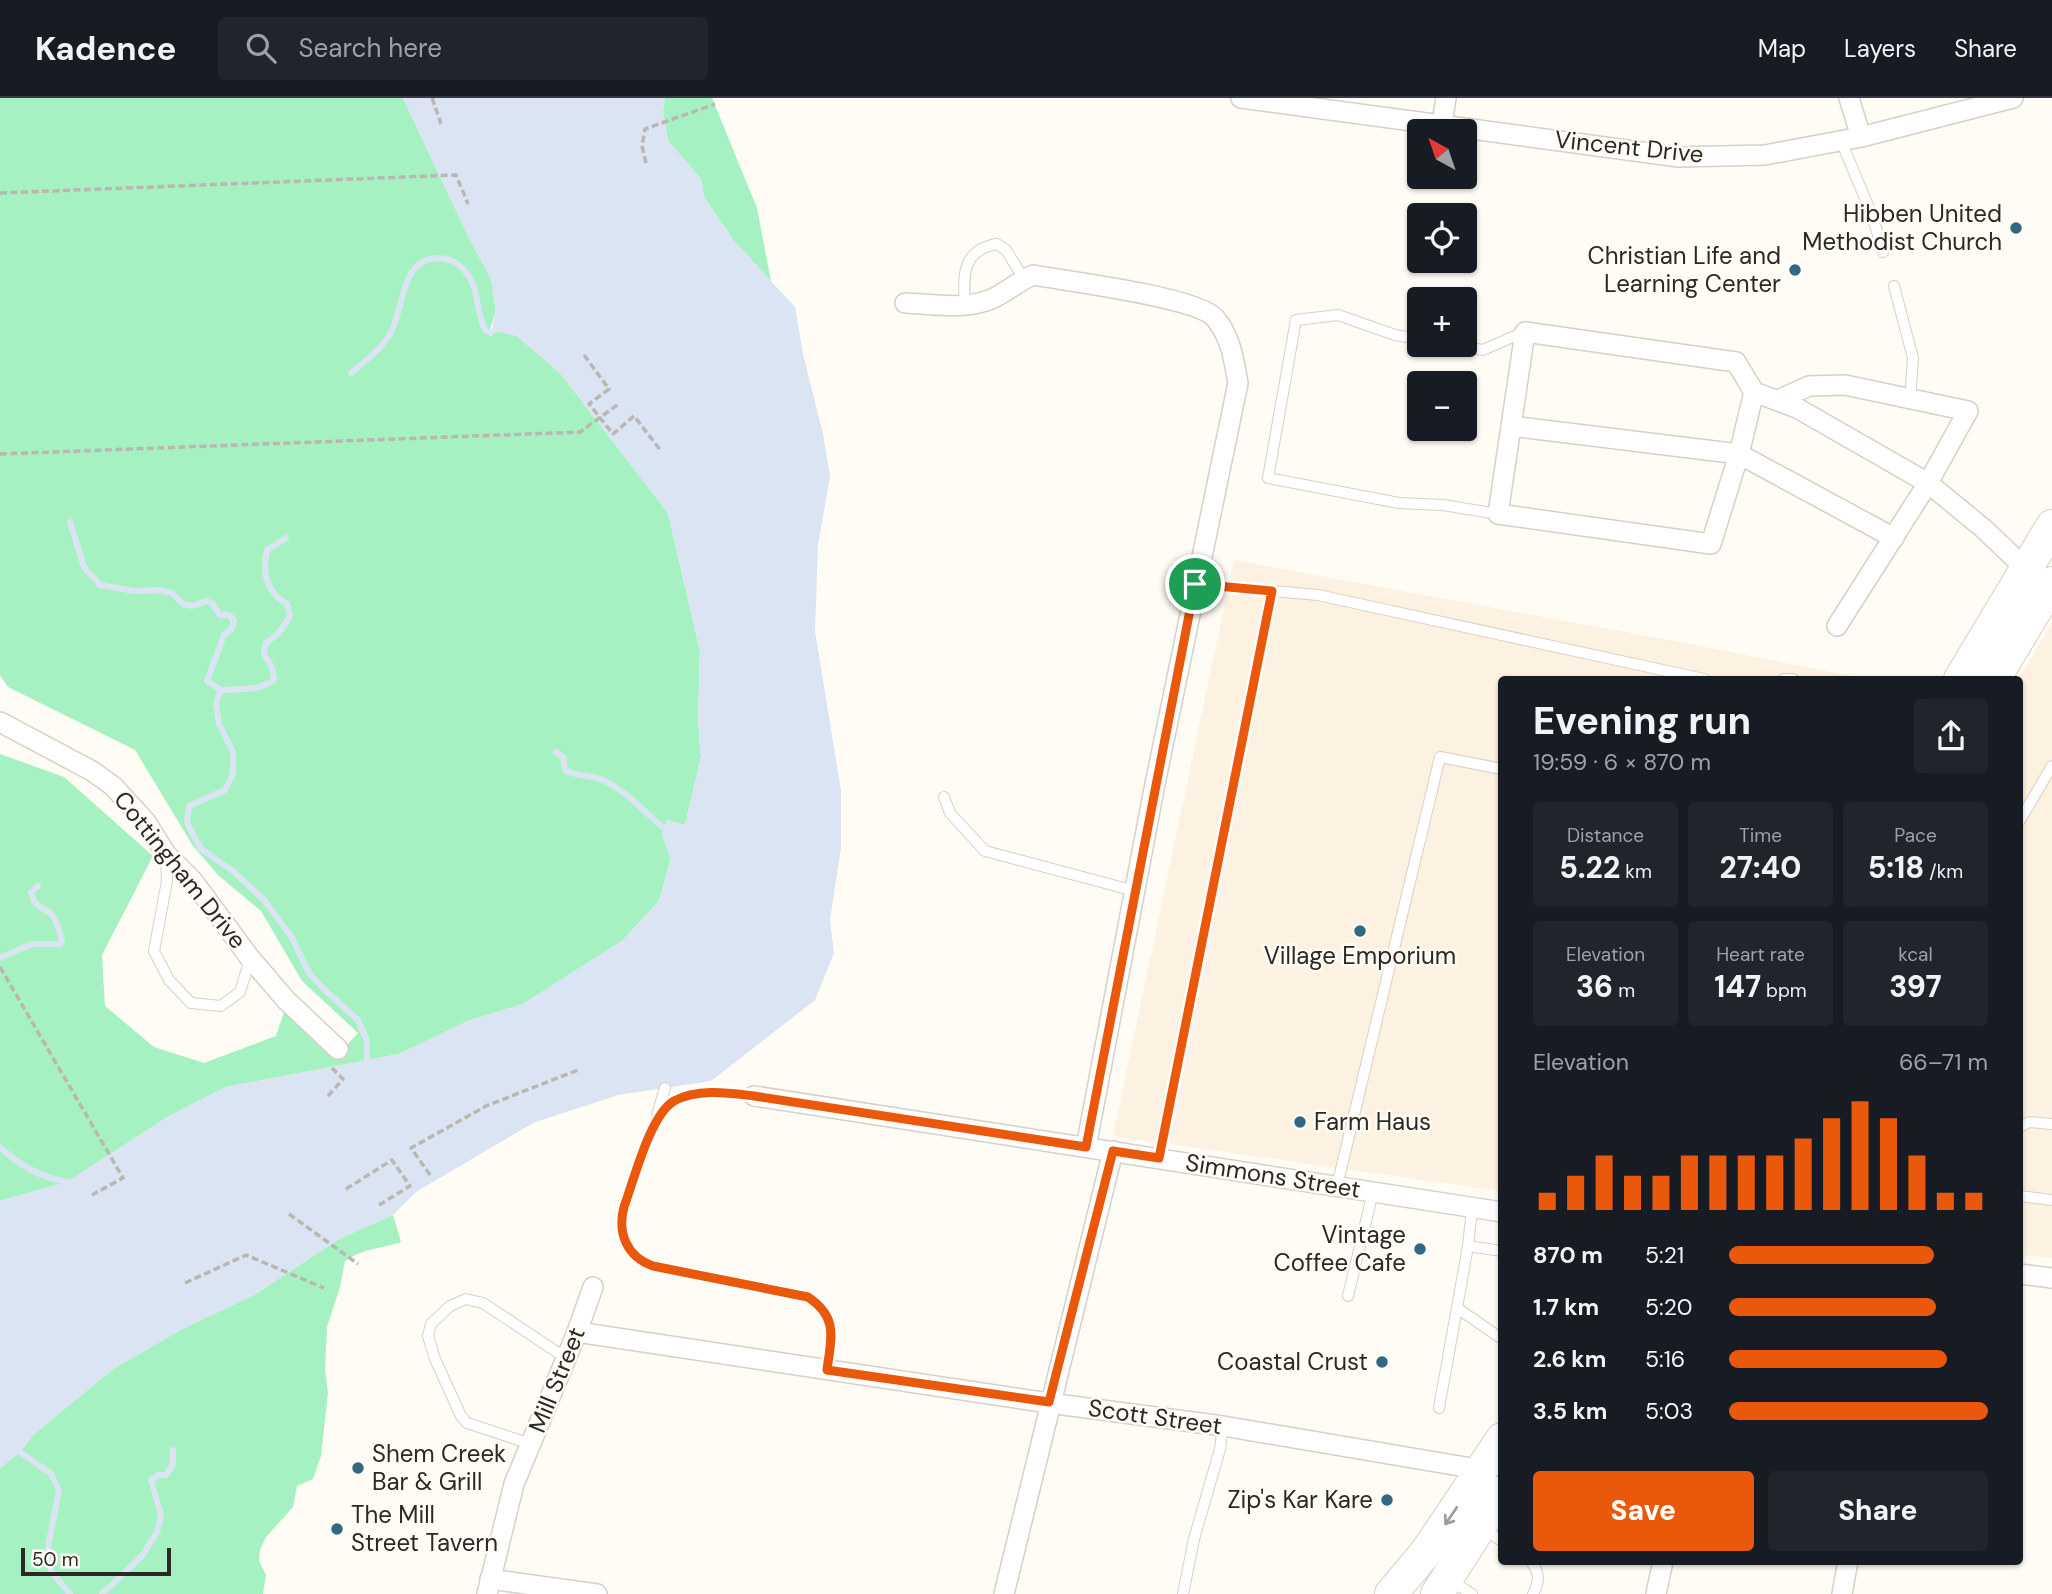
<!DOCTYPE html>
<meta charset="utf-8">
<style>
body{margin:0;font-family:"DM Sans",sans-serif;background:#20242c;color:#f1f3f6;height:100vh;display:flex;flex-direction:column;font-size:26px;white-space:nowrap}
*{box-sizing:border-box;margin:0}
p{font-size:23px;color:#9ea1a6}
.icon{flex:none;width:38px;height:38px;fill:none;stroke:currentColor;stroke-width:2;stroke-linecap:round;stroke-linejoin:round}
.map{position:relative;flex:1;overflow:hidden}
.sheet{position:absolute;left:1498px;top:578px;width:525px;height:889px;display:flex;flex-direction:column;background:#171b24;border-radius:7px;box-shadow:0 2px 5px #0004}
.sheet>*{flex:none}
.needle{width:46px;rotate:320deg}
.tools{position:absolute;left:1407px;top:21px;display:grid;gap:14px}
.tools a{display:grid;place-items:center;width:70px;height:70px;border-radius:7px;background:#171b24;box-shadow:0 2px 5px #0004;font-size:35px}
.scale{position:absolute;left:21px;bottom:18px;width:150px;box-sizing:border-box;padding-left:7px;border:4px solid #2b2825;border-top:0;font-size:19px;line-height:24px;white-space:nowrap;color:#2b2825;-webkit-text-stroke:5px #fffbf5;paint-order:stroke}
.pin{position:absolute;display:grid;place-items:center;width:60px;height:60px;color:#fff;margin:-30px;border:4px solid #fff;border-radius:50%;box-shadow:0 2px 7px #0007}
.round{display:grid;place-items:center;flex:none;width:74px;height:74px;border-radius:7px;background:#20242c}
.overview{display:flex;align-items:center;justify-content:space-between;height:119px;padding:0 35px}
h1{font-size:38px;font-weight:800;line-height:52px}
.stats{display:grid;grid-template-columns:repeat(3,1fr);gap:10px;height:119px;padding:7px 35px}
.stats div{display:grid;align-content:center;border-radius:7px;background:#20242c;text-align:center}
.stats b{font-size:30px;font-weight:800}
.stats small{font-size:19px;font-weight:400}
.stats p{font-size:19px}
.chart{height:196px;padding:14px 35px}
.chart p{display:flex;justify-content:space-between}
.chart svg{width:100%;height:126px;margin-top:7px;stroke:#ea580c;stroke-width:6}
.action{display:flex;gap:14px;margin-top:auto;padding:14px 35px}
.action a{flex:1;height:80px;border-radius:7px;background:#ea580c;color:#fff;font-size:28px;font-weight:800;line-height:80px;text-align:center}
.action a+a{background:#20242c;color:#f1f3f6}
ul{padding:0 35px;list-style:none;font-size:23px}
li{display:grid;grid-template-columns:112px 84px 1fr;align-items:center;height:52px}
li i{height:18px;border-radius:9px;background:#ea580c}
header{display:flex;align-items:center;gap:42px;box-sizing:border-box;height:98px;padding:0 35px;background:#171b24;border-bottom:2px solid #363941}
header strong{font-size:33px}
nav{display:flex;gap:38px;margin-inline-start:auto;font-size:24px}
.search{width:490px;height:63px;background:#20242c;display:flex;align-items:center;gap:18px;box-sizing:border-box;padding:0 24px;border-radius:7px;color:#9ea1a6;font-size:26px}
.map>svg:first-child{display:block}
.built{fill:#fdf2e1}
.green{fill:#a6f1c2}
.water{fill:#dbe4f2}
.lines{fill:none;stroke-linecap:round;stroke-linejoin:round}
.stream{stroke:#dbe4f2;stroke-width:6}
.lane-casing{stroke:#d7d0c7;stroke-width:12}
.street-casing{stroke:#d7d0c7;stroke-width:22}
.primary-casing{stroke:#d7d0c7;stroke-width:34}
.path{stroke:#bab7b2;stroke-width:3.5;stroke-dasharray:7 3.5;stroke-linecap:butt}
.lane{stroke:#fff;stroke-width:10}
.street{stroke:#fff;stroke-width:19}
.primary{stroke:#fff;stroke-width:32}
.oneway{stroke:#a09e9d}
.route-casing{stroke:#fff;stroke-width:14}
.route{stroke:#ea580c;stroke-width:9}
.poi-dot{fill:#316983;stroke:#fffbf5;stroke-width:2.5}
.labels{text-anchor:middle;stroke-width:5;stroke-linejoin:round;paint-order:stroke}
.street-label{font-size:24px;fill:#2b2825;stroke:#fffbf5}
.poi-label{font-size:24px;fill:#2b2825;stroke:#fffbf5;text-anchor:end}
</style>
<header>
<strong>Kadence</strong>
<div class="search"><svg class="icon" aria-label="search" viewBox="0 0 24 24"><circle cx="10" cy="10" r="6"/><path d="M15 15l6 6"/></svg>Search here</div>
<nav><a>Map</a><a>Layers</a><a>Share</a></nav>
</header>
<div class="map">
<svg width="2052" height="1496" viewBox="0 0 2052 1496">
<rect width="100%" height="100%" fill="#fffbf5"/>
<g class="built">
<polygon points="1234,462 1701,548 1866,581 1502,581 1501,1093 1113,1038"/>
<polygon points="2052,525 2052,1160 2020,1157 2018,581"/>
</g>
<g class="green">
<polygon points="0,0 403,0 469,140 491,181 496,213 490,231 517,238 560,275 668,415 700,553 698,622 701,659 685,727 667,722 662,737 671,760 659,803 622,843 523,906 468,923 399,956 226,989 169,1018 67,1084 0,1103 0,656 64,679 153,758 102,857 105,908 154,949 204,965 276,938 284,914 335,960 358,935 302,883 261,813 219,778 193,748 135,652 8,589 0,577"/>
<polygon points="665,0 712,0 757,110 771,183 734,143 704,99 701,81 668,43 663,14"/>
<path d="M393,1117L401,1144C380,1151 364,1150 345,1163L340,1189L327,1229L325,1271L328,1295L321,1358L313,1381L297,1388L293,1409L266,1439L260,1452L259,1463L266,1477L263,1496H0V1370L20,1354L34,1336L113,1271L182,1231L254,1197L339,1141Z"/>
</g>
<polygon class="water" points="403,0 665,0 663,14 668,43 701,81 704,99 734,143 795,209 803,256 823,336 830,378 818,447 815,533 841,693 841,750 830,822 834,855 815,902 711,983 618,997 533,1025 416,1094 393,1117 339,1141 254,1197 182,1231 113,1271 34,1336 20,1354 0,1370 0,1103 67,1084 169,1018 226,989 399,956 468,923 523,906 622,843 659,803 671,761 662,737 667,722 685,727 701,659 698,622 700,553 668,415 560,275 517,238 500,234 491,235 496,213 491,181 469,140"/>
<g class="lines">
<g class="stream">
<path d="M351,275C366,262 384,250 392,232C404,207 401,162 437,160C445,160 454,162 461,169C482,188 474,214 486,233L491,235"/>
<polyline points="70,424 84,469 100,487 134,493 156,492 172,495 183,506 193,508 206,503 212,505 220,517 229,517 234,522 232,531 224,537 207,583 221,592 216,605 219,626 233,654 233,676 225,692 189,708 187,725 201,751 233,773 263,801 291,838 309,875 327,894 358,922 367,943 367,964 369,972"/>
<path d="M221,592C240,591 258,593 274,582L272,569L264,556L265,546L279,535L290,518L287,506C266,494 262,474 267,452L286,440"/>
<path d="M556,654L563,659L565,672C576,678 586,677 597,680C622,688 644,714 664,730"/>
<path d="M0,860L32,846H60L62,843C59,834 58,822 50,815C40,808 34,808 31,794L38,788"/>
<path d="M0,1049C20,1068 40,1079 67,1084L72,1091"/>
<polyline points="20,1354 51,1376 59,1392 48,1449 51,1473 70,1496"/>
<polyline points="102,1496 142,1458 157,1434 161,1417 151,1382 158,1377 166,1377 173,1367 173,1352"/>
</g>
<g class="lane-casing">
<g id="lane">
<polyline points="1841,43 1872,117 1883,154"/>
<polyline points="1894,188 1913,260 1910,301"/>
<path d="M965,208C963,177 962,152 997,146L1006,152L1024,181"/>
<polyline points="1419,241 1395,237 1338,217 1296,222 1268,380 1399,405 1443,407 1498,416"/>
<polyline points="1452,247 1483,252 1524,234"/>
<polyline points="1196,486 1318,497 1704,581"/>
<polyline points="1784,581 1793,581"/>
<polyline points="944,699 950,715 985,753 1135,793"/>
<polyline points="2020,722 2052,668"/>
<polyline points="166,760 167,783 154,853 169,882 191,905 221,908 240,894 250,861"/>
<path d="M754,998C729,995 698,990 674,1003C650,1016 634,1083 624,1109C617,1135 626,1159 653,1168L808,1199C839,1220 831,1240 827,1272"/>
<polyline points="657,1017 665,990"/>
<polyline points="2020,1029 2029,1024 2052,1026"/>
<polyline points="1159,1060 1272,493"/>
<polyline points="1337,1088 1440,659 1502,671"/>
<polyline points="2020,1098 2052,1102"/>
<polyline points="1468,1148 1502,1153"/>
<polyline points="1348,1198 1373,1094"/>
<polyline points="1457,1210 1502,1241"/>
<polyline points="1439,1310 1468,1148 1472,1111"/>
<polyline points="531,1346 467,1325 461,1318 435,1261 428,1238 431,1226 450,1208 466,1201 483,1205 566,1260"/>
<polyline points="1485,1432 1502,1443"/>
<path d="M1530,1463C1540,1474 1540,1483 1533,1496"/>
<polyline points="1451,1483 1472,1496"/>
<polyline points="1183,1496 1194,1441 1220,1351 1223,1328"/>
</g>
</g>
<g class="street-casing">
<g id="street">
<polyline points="1241,0 1679,59 1765,57 1861,39 2013,0"/>
<polyline points="1849,0 1861,39"/>
<polyline points="1442,26 1446,0"/>
<path d="M905,205C933,206 962,212 989,202C1001,198 1019,183 1033,177C1066,183 1197,199 1215,220C1231,239 1234,262 1238,285L1155,686L1086,1049"/>
<polyline points="1778,302 1809,288 1845,287 1968,313 1928,385 1797,310 1754,294 1736,264 1525,234 1498,416 1711,446 1739,356 1894,440"/>
<polyline points="1511,328 1739,356 1754,294"/>
<polyline points="1837,528 1928,385 1984,431 2026,471"/>
<polyline points="0,624 92,673 113,688 146,724 166,756 193,783 250,860 286,902 338,951"/>
<polyline points="754,998 1502,1114"/>
<polyline points="2020,1176 2052,1180"/>
<polyline points="577,1234 1049,1305 1223,1328 1483,1372"/>
<polyline points="490,1481 597,1496"/>
<polyline points="487,1496 514,1386 577,1234 593,1189"/>
<polyline points="1004,1496 1113,1053"/>
<polyline points="1656,1496 1663,1463"/>
<polyline points="1842,1496 1848,1463"/>
</g>
</g>
<g class="primary-casing">
<g id="primary">
<polyline points="1960,581 2052,428"/>
<polyline points="1994,581 2052,485"/>
<polyline points="1391,1496 1427,1453 1502,1341"/>
<polyline points="1437,1496 1502,1394"/>
</g>
</g>
<g class="path">
<polyline points="432,0 441,26"/>
<polyline points="646,65 642,48 645,31 715,6"/>
<polyline points="0,95 456,77 468,106"/>
<polyline points="584,257 609,291 589,306 613,336 634,318 661,353"/>
<polyline points="0,356 580,334 620,305"/>
<polyline points="0,869 123,1080 92,1097"/>
<polyline points="328,998 343,981 332,970"/>
<polyline points="430,1077 411,1050 486,1008 578,972"/>
<polyline points="346,1091 392,1062 410,1088 379,1107"/>
<polyline points="289,1116 358,1166"/>
<polyline points="185,1185 246,1157 324,1190"/>
</g>
<use href="#lane" class="lane"/>
<use href="#street" class="street"/>
<use href="#primary" class="primary"/>
</g>
<defs><path id="oneway-shaft" d="M-6 0H5M1.5-3L5.5 0L1.5 3" fill="none" stroke-width="1.6" stroke-linecap="round" stroke-linejoin="round" transform="scale(1.75)"/></defs>
<use class="oneway" href="#oneway-shaft" transform="translate(1451 1418) rotate(124)"/>
<g class="lines">
<g class="route-casing">
<path id="route" d="M1195,486L1272,493L1159,1060L1113,1053L1049,1304L827,1272C831,1240 839,1220 808,1199L653,1168C627,1159 617,1135 624,1109C634,1082 650,1017 674,1003C698,990 729,995 754,998L1086,1049Z"/>
</g>
<use href="#route" class="route"/>
</g>
<g class="poi-dot">
<circle cx="2016" cy="130" r="7"/>
<circle cx="1795" cy="172" r="7"/>
<circle cx="1360" cy="833" r="7"/>
<circle cx="1300" cy="1024" r="7"/>
<circle cx="1420" cy="1151" r="7"/>
<circle cx="1382" cy="1264" r="7"/>
<circle cx="358" cy="1370" r="7"/>
<circle cx="1387" cy="1402" r="7"/>
<circle cx="337" cy="1431" r="7"/>
</g>
<g class="labels">
<g class="street-label">
<text transform="translate(1629 49) rotate(6)" y="8">Vincent Drive</text>
<text transform="translate(180 772) rotate(51)" y="8">Cottingham Drive</text>
<text transform="translate(1273 1078) rotate(9)" y="8">Simmons Street</text>
<text transform="translate(557 1282) rotate(-68)" y="8">Mill Street</text>
<text transform="translate(1155 1319) rotate(8)" y="8">Scott Street</text>
</g>
<g class="poi-label">
<text x="2002" y="124">Hibben United<tspan x="2002" dy="28">Methodist Church</tspan></text>
<text x="1781" y="166">Christian Life and<tspan x="1781" dy="28">Learning Center</tspan></text>
<text x="1360" y="866" text-anchor="middle">Village Emporium</text>
<text x="1314" y="1032" text-anchor="start">Farm Haus</text>
<text x="1406" y="1145">Vintage<tspan x="1406" dy="28">Coffee Cafe</tspan></text>
<text x="1368" y="1272">Coastal Crust</text>
<text x="372" y="1364" text-anchor="start">Shem Creek<tspan x="372" dy="28">Bar &amp; Grill</tspan></text>
<text x="1373" y="1410">Zip's Kar Kare</text>
<text x="351" y="1425" text-anchor="start">The Mill<tspan x="351" dy="28">Street Tavern</tspan></text>
</g>
</g>
</svg>
<div class="tools">
<a><svg class="needle" viewBox="-14 -14 28 28"><path d="M0-13l5 13h-10z" fill="#e53935"/><path d="M0 13l5-13h-10z" fill="#9ea1a6"/></svg></a>
<a><svg class="icon" aria-label="locate" viewBox="0 0 24 24"><circle cx="12" cy="12" r="6"/><path d="M12 2v4M12 18v4M2 12h4M18 12h4"/></svg></a>
<a>+</a>
<a>−</a>
</div>
<div class="scale">50 m</div>
<div class="pin" style="left:1195px;top:486px;background:#1e9e55"><svg class="icon" aria-label="arrive" viewBox="0 0 24 24"><path d="M6 21V4h12l-3 4 3 4H6"/></svg></div>
<section class="sheet">
<div class="overview"><div><h1>Evening run</h1><p>19:59 · 6 × 870 m</p></div><a class="round"><svg class="icon" aria-label="share" viewBox="0 0 24 24"><path d="M12 15V3M7 8l5-5 5 5M5 13v7h14v-7"/></svg></a></div>
<div class="stats">
<div><p>Distance</p><b>5.22<small> km</small></b></div>
<div><p>Time</p><b>27:40</b></div>
<div><p>Pace</p><b>5:18<small> /km</small></b></div>
</div>
<div class="stats">
<div><p>Elevation</p><b>36<small> m</small></b></div>
<div><p>Heart rate</p><b>147<small> bpm</small></b></div>
<div><p>kcal</p><b>397</b></div>
</div>
<div class="chart"><p><span>Elevation</span>66–71 m</p>
<svg viewBox="0 0 160 44" preserveAspectRatio="none"><path d="M5 44V38M15 44V32M25 44V25M35 44V32M45 44V32M55 44V25M65 44V25M75 44V25M85 44V25M95 44V19M105 44V12M115 44V6M125 44V12M135 44V25M145 44V38M155 44V38"/></svg>
</div>
<ul>
<li><b>870 m</b>5:21<i style="width:79%"></i></li>
<li><b>1.7 km</b>5:20<i style="width:80%"></i></li>
<li><b>2.6 km</b>5:16<i style="width:84%"></i></li>
<li><b>3.5 km</b>5:03<i style="width:100%"></i></li>
</ul>
<div class="action"><a>Save</a><a>Share</a></div>
</section>
</div>
